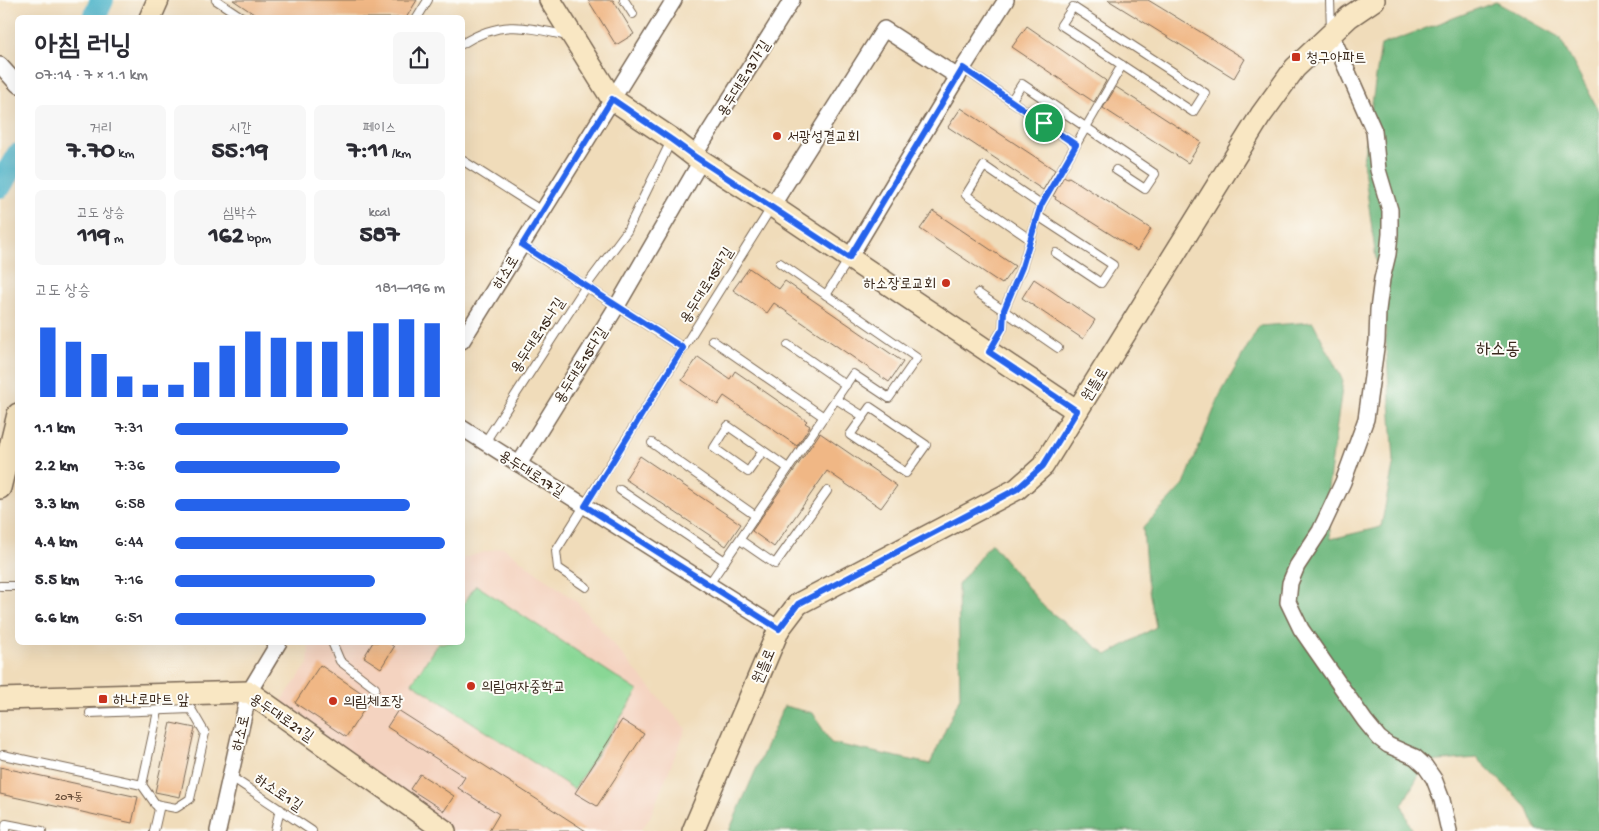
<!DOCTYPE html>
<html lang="ko">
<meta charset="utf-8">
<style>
body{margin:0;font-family:"Gochi Hand","Poor Story",sans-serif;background:#f7f7f7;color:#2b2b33;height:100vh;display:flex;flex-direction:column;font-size:19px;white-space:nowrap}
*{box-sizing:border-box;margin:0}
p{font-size:16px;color:#7c7c81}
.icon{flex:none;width:28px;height:28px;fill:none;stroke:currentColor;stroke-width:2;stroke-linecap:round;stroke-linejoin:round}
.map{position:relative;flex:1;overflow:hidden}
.sheet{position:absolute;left:15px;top:15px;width:450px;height:630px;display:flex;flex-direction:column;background:#fff;border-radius:8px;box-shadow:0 5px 20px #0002}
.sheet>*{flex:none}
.pin{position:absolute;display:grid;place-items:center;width:42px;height:42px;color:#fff;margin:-21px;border:2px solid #fff;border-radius:50%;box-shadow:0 1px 5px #0007}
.round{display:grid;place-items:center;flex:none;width:52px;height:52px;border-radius:8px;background:#f7f7f7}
.headline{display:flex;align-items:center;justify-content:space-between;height:85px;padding:0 20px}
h1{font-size:28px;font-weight:800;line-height:38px}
.metrics{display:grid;grid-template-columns:repeat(3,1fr);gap:8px;height:85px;padding:5px 20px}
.metrics div{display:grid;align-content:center;border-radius:8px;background:#f7f7f7;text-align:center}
.metrics b{font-size:25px;font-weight:800}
.metrics small{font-size:14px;font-weight:400}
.metrics p{font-size:14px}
.chart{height:140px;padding:10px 20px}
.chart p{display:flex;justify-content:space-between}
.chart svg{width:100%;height:90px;margin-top:5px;stroke:#2563eb;stroke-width:6}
ul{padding:0 20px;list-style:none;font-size:16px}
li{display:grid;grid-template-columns:80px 60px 1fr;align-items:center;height:38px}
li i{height:12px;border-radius:6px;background:#2563eb}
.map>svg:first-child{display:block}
.built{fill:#f4d3c0}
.green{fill:#89d795;stroke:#62805a}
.forest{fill:#6eb87e;stroke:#54714e}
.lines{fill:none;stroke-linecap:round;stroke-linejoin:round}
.river{stroke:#4bb4c9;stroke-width:24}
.building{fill:#f0b785}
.lane-casing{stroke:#7a6855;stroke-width:10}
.street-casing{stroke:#7a6855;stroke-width:18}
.secondary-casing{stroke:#7a6855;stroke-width:24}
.lane{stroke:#fff;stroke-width:8}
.street{stroke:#fff;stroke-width:15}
.secondary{stroke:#f9e7c3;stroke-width:21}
.route-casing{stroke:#fff;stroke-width:10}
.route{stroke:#2563eb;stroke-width:6}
.poi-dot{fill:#c8321e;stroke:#fdfcf7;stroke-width:2}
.labels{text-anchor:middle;stroke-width:4;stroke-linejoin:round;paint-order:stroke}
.number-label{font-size:12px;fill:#684d38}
.poi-label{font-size:15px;fill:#3b2a1e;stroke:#fdfcf7;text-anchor:start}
.street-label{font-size:15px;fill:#3b2a1e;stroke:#fdfcf7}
.quarter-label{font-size:18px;fill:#3b2a1e;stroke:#fdfcf7}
</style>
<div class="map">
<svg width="1599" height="831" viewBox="0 0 1599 831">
<rect width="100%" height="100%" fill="#fdfcf7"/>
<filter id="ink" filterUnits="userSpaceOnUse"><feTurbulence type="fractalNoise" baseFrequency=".02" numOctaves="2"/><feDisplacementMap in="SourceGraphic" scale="10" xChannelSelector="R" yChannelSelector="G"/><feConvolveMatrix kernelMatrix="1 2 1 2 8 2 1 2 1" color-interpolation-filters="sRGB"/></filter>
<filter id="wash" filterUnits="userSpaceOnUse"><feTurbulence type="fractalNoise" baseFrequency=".0096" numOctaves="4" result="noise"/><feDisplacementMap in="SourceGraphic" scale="20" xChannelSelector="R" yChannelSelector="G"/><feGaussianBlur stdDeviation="1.12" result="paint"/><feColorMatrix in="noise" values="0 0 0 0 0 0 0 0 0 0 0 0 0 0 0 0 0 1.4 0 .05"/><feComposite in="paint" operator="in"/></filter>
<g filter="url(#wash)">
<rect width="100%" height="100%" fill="#f0dcba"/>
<polygon class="built" points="503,547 577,602 686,729 649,819 640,831 448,831 277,707 308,664 309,643 462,642 463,558"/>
<polygon class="green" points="476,585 638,691 574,789 412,683 438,643 462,642 463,605"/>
<polygon class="forest" points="1496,2 1559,37 1599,111 1599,831 1537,831 1527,807 1477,758 1426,762 1402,805 1412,831 729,831 784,706 813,713 831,743 930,764 960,697 958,585 991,543 1044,607 1107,655 1156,627 1147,580 1143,528 1184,484 1220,395 1259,326 1313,322 1343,381 1326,502 1331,539 1381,527 1394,461 1385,327 1363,161 1381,45"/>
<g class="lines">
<g class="river">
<polyline points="94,18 102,0"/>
<polyline points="0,186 18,155"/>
</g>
</g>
<g id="blocks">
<g class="building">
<polygon points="233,0 417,0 406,18 260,18"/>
<polygon points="588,0 613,0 634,34 616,45"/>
<polygon points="1108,0 1148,0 1245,59 1234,78"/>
<polygon points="1027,26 1105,80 1106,81 1094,102 1012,47"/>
<polygon points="1116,87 1201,142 1188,163 1103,108"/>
<polygon points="961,108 1055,170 1043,190 948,127"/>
<polygon points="1064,176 1067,178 1069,177 1151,229 1137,251 1055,199 1056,197 1053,196"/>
<polygon points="933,211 1015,266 1002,284 920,229"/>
<polygon points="749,268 779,289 785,281 903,362 889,382 774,303 767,313 733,290"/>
<polygon points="1034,279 1095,320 1083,339 1022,298"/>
<polygon points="698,357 730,379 735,371 807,421 805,423 810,426 797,446 724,396 718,405 682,380"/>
<polygon points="820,433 897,486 881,508 827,471 774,547 752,531"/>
<polygon points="640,456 741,524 726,546 625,479"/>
<polygon points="373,642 388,642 394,647 381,668 364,657"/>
<polygon points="320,665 371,699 346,737 295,703"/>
<polygon points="398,710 586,831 489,831 499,814 458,788 465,777 387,727"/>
<polygon points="622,720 644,734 597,806 575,793"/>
<polygon points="171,723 195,728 180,797 155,792"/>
<polygon points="0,767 138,797 132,823 0,794"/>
<polygon points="420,774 454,796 444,811 410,789"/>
</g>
</g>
</g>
<g filter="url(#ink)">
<use href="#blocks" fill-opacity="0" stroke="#7a6855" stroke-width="1"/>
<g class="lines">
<g class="lane-casing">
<g id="lane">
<polyline points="216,0 243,18"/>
<polyline points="624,0 633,14"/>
<polyline points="1330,0 1331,30"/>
<polygon points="1073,7 1205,93 1193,112 1061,25"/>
<polyline points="417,18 428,0"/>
<path d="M462,44C502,19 526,27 568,36"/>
<polyline points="963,68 1076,145"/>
<polyline points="1011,101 1022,84 1155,174 1145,189 1116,170"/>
<polyline points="462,160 542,211"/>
<polyline points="1038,216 1113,265 1101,283 1056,253"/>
<polyline points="1031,240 966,195 984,166 1041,205"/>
<polyline points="521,245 683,348"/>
<polyline points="978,293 1058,348"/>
<polyline points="826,295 849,259"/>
<polyline points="712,340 824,417"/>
<polyline points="788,345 846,385"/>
<polyline points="989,351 1003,328 1004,310 1022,267 1041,205 1122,65"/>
<polyline points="836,399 863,416"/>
<polygon points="870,407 926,445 906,473 850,435"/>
<polyline points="485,442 586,286 627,231 671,141"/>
<polyline points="652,443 756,516"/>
<polyline points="763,451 748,472 714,448 728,426 788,468"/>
<polyline points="620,490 725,561"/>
<polyline points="740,540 775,564 827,491"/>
<polyline points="709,584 853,374 889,398 917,358 780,263"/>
<polyline points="0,586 18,586"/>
<polyline points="586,587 558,568 556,551 771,208"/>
<polyline points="332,642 340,661 375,688"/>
<polyline points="90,713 191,709 205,733 190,799 176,808 155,804"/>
<polyline points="3,755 142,785 159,809 154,831"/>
<polyline points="230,776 312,831"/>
<polyline points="142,785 158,711"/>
<polyline points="5,831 6,824 42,831"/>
<polyline points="275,831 280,809"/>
</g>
</g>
<g class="street-casing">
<g id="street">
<polyline points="1331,34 1374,131 1378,170 1390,210 1390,234 1388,254 1382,279 1378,310 1377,341 1366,419 1343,482 1320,531 1297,566 1290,583 1288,602 1301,629 1365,721 1379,738 1388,745 1415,757 1425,766 1434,779 1442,800 1449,831"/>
<polyline points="0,65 18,85"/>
<polyline points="694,156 792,0"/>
<polyline points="772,206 884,29 958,77"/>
<polyline points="849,258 963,68 1006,0"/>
<polyline points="462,341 674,0"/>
<polyline points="462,428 779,629"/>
<polyline points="519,464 617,306 701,161"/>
<polyline points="218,831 249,692 279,642"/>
</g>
</g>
<g class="secondary-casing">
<g id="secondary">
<polyline points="550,0 612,99 672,139 694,156 772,206 1077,411"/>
<polyline points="150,18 158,0"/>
<polyline points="0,488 18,414"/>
<polyline points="0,699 249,692 445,831"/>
<polyline points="693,831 779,629 798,604 1017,489 1043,466 1261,115 1295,68 1349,17 1374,0"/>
</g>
</g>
<use href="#lane" class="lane"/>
<use href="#street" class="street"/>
<use href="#secondary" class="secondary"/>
</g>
</g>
<g class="lines" filter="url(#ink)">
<g class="route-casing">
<polygon id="route" points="963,68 1076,145 1041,205 1022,267 1004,310 1003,328 989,352 1077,411 1043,466 1017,489 798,604 779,629 585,506 683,348 522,245 612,99 672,140 694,156 849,258"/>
</g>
<use href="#route" class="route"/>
</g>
<g class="poi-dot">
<rect x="1291" y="52" width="10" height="10" rx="2.5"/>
<circle cx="777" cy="136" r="5"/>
<circle cx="946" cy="283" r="5"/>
<circle cx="471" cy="686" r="5"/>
<rect x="98" y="694" width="10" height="10" rx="2.5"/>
<circle cx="333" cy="701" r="5"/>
</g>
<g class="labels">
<g class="number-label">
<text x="69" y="800">207동</text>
</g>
<g class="poi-label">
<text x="1306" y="62">청구아파트</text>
<text x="787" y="141">서광성결교회</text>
<text x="936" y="288" text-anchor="end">하소장로교회</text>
<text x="481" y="691">의림여자중학교</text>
<text x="113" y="704">하나로마트 앞</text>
<text x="343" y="706">의림체조장</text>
</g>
<g class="street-label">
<text transform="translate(743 78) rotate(-58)" y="5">용두대로13가길</text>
<text transform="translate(505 272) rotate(-59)" y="5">하소로</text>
<text transform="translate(706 285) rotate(-58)" y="5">용두대로15라길</text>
<text transform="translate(537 335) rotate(-57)" y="5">용두대로15나길</text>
<text transform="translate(580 365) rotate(-58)" y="5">용두대로15다길</text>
<text transform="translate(1094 384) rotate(-58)" y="5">원뜰로</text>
<text transform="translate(532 473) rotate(32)" y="5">용두대로17길</text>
<text transform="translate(763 666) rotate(-67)" y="5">원뜰로</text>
<text transform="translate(282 717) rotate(34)" y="5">용두대로21길</text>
<text transform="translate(240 733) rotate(-77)" y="5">하소로</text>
<text transform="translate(279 792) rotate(34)" y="5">하소로1길</text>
</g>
<g class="quarter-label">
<text x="1498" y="354">하소동</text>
</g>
</g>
</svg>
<div class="pin" style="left:1044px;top:123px;background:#1e9e55"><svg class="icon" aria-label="arrive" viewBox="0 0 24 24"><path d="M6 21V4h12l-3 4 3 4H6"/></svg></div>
<section class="sheet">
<div class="headline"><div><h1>아침 러닝</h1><p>07:14 · 7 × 1.1 km</p></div><a class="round"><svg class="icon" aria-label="share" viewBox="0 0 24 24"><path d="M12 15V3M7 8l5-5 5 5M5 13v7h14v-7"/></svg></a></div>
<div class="metrics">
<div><p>거리</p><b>7.70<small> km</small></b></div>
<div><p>시간</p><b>55:19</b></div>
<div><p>페이스</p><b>7:11<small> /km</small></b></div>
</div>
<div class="metrics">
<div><p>고도 상승</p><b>119<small> m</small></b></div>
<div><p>심박수</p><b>162<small> bpm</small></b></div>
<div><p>kcal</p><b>587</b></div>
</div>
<div class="chart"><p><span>고도 상승</span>181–196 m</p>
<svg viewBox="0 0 160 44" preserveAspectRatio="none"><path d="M5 44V10M15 44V17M25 44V23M35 44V34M45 44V38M55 44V38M65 44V27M75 44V19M85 44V12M95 44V15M105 44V17M115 44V17M125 44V12M135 44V8M145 44V6M155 44V8"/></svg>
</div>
<ul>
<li><b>1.1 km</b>7:31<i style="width:64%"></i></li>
<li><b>2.2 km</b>7:36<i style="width:61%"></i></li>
<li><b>3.3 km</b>6:58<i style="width:87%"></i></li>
<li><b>4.4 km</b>6:44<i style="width:100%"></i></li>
<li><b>5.5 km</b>7:16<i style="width:74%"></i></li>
<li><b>6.6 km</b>6:51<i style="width:93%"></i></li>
</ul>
</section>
</div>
